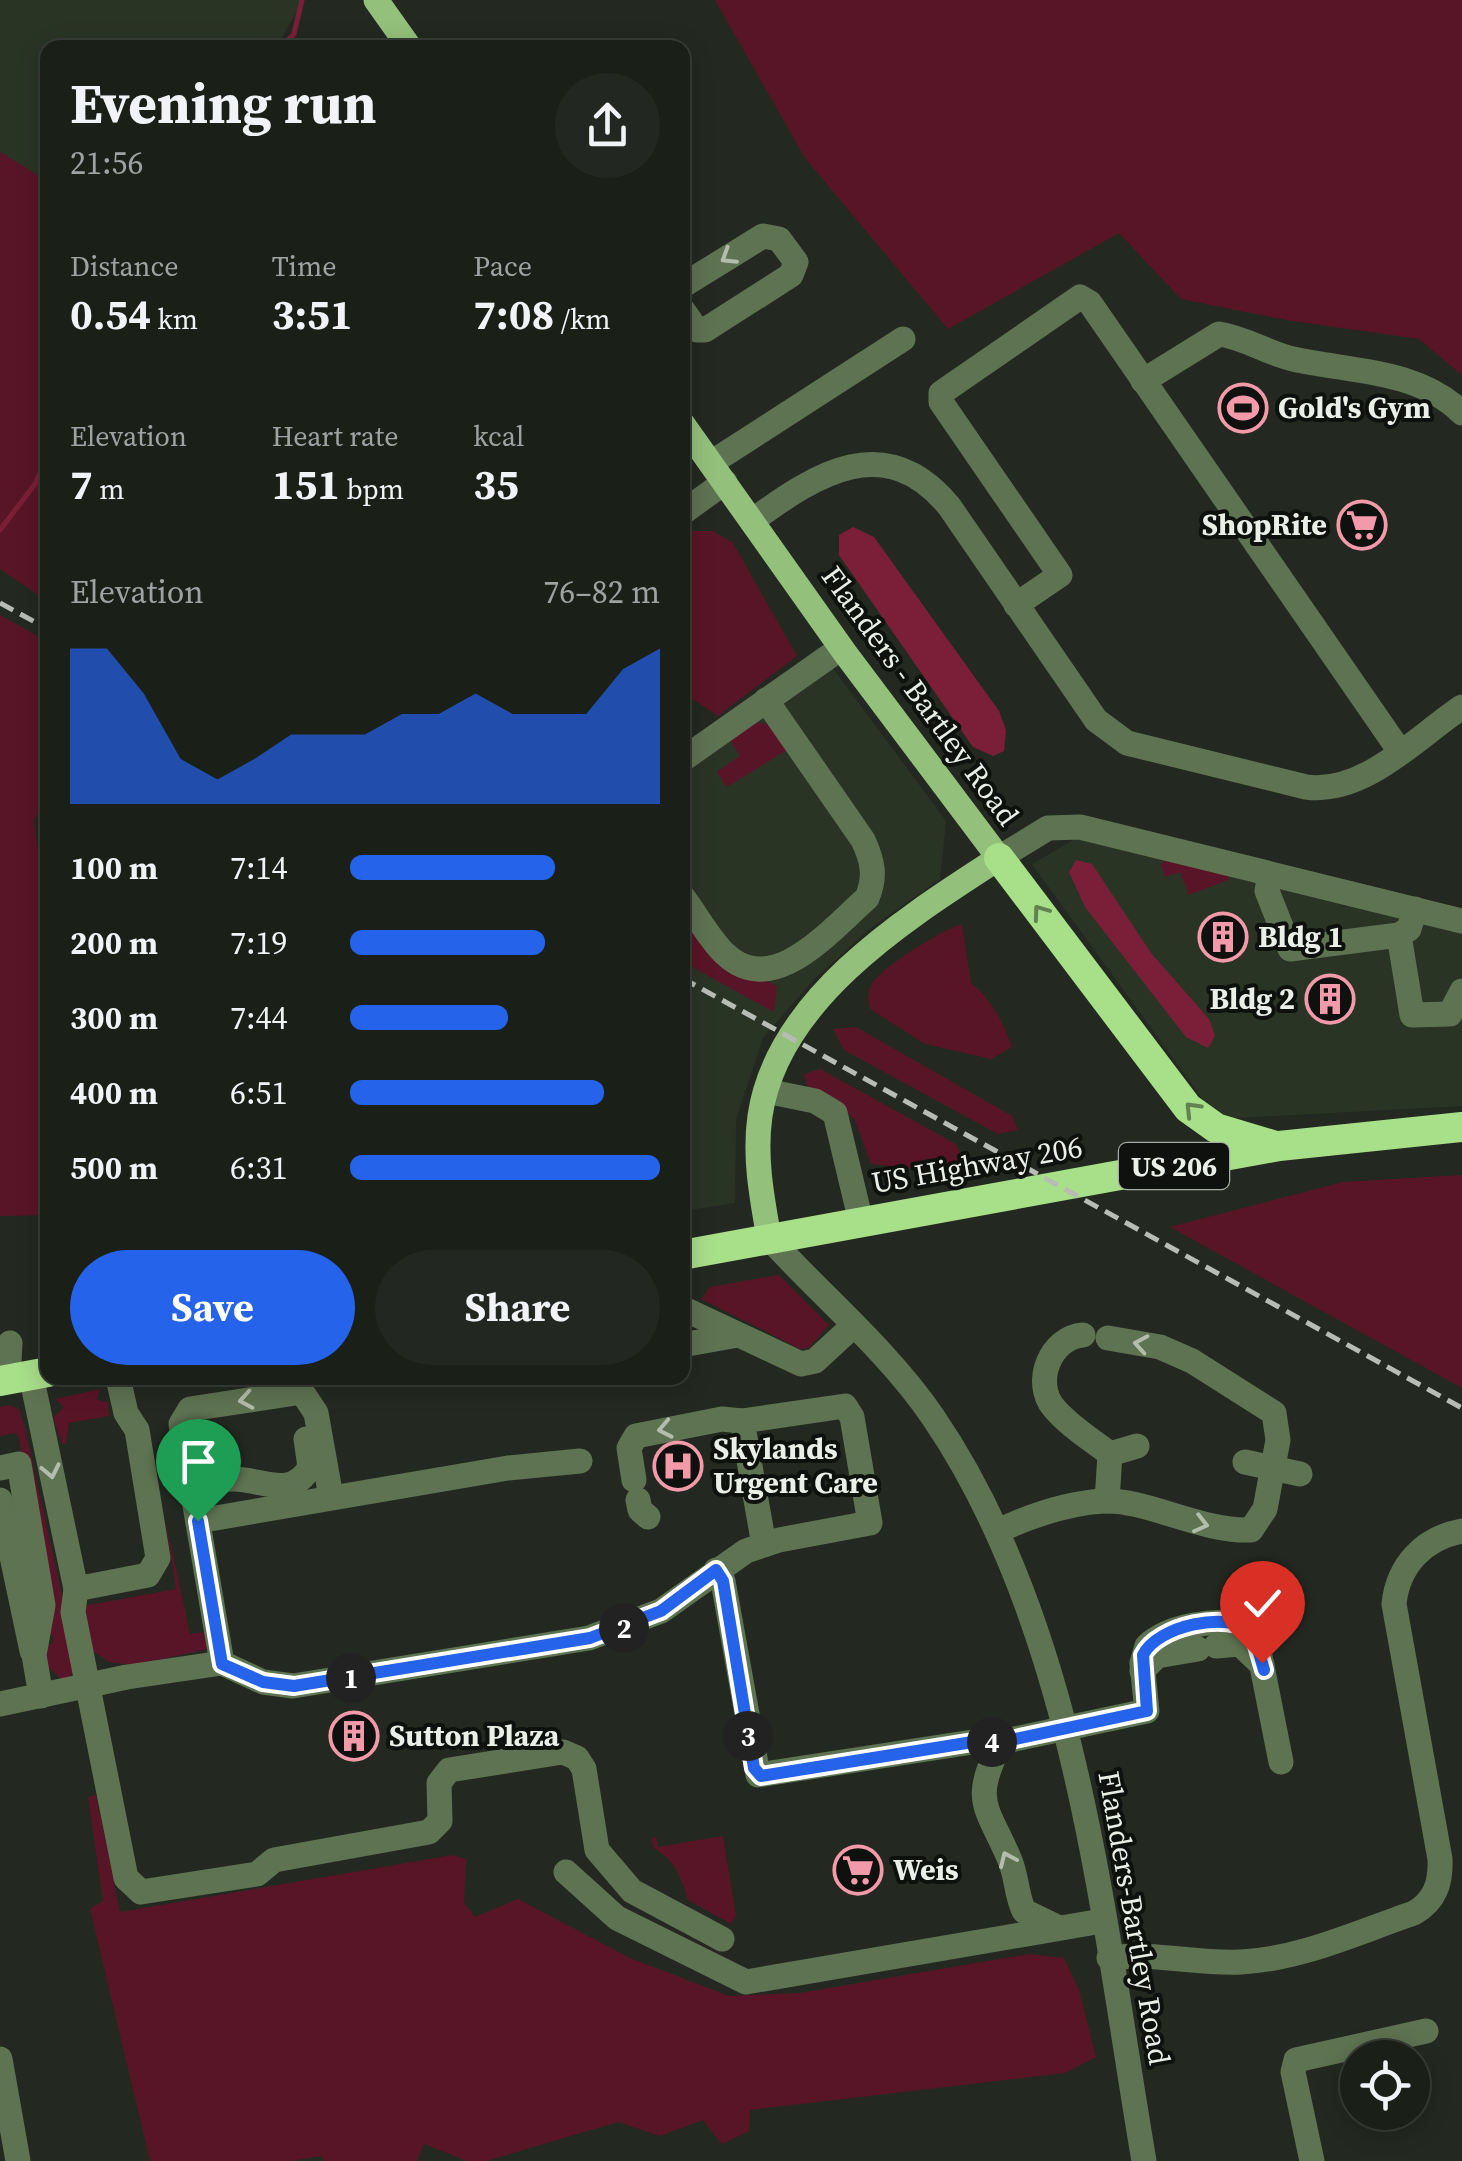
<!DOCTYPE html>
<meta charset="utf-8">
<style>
body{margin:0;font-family:"Source Serif 4",serif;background:#232721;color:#f1f3f6;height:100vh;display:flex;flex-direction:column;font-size:38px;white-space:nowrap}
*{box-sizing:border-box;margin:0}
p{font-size:32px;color:#9fa2a2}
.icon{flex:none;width:55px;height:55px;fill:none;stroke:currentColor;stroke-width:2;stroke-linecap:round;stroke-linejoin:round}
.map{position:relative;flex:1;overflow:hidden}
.sheet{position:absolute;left:40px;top:40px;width:650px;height:1345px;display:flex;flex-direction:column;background:#1a1f18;border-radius:20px;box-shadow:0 5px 25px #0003,0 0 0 2px #383d37}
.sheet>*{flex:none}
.buttons{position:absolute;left:1340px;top:2040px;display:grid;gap:20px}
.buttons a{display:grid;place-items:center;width:90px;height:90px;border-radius:50%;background:#1a1f18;box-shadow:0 5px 25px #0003,0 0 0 2px #383d37;font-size:50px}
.pin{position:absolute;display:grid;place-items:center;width:85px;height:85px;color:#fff;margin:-102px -42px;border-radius:50% 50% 50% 0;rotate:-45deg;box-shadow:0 0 10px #0007}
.pin .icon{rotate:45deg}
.km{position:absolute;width:50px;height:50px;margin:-25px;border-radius:50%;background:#222;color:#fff;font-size:28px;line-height:50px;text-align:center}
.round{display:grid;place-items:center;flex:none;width:105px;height:105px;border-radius:52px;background:#232721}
.head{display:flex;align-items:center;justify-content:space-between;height:170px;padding:0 30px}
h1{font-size:55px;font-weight:700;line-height:75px}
.figures{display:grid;grid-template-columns:repeat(3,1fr);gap:15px;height:170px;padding:10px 30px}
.figures div{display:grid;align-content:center}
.figures b{font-size:42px;font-weight:700}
.figures small{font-size:28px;font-weight:400}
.figures p{font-size:28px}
.chart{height:280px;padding:20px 30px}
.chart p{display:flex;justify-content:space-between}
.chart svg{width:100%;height:180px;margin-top:10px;fill:#2563eb;opacity:.7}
.primary-button{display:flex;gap:20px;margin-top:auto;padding:20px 30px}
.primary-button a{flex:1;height:115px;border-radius:60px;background:#2563eb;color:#fff;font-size:40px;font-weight:700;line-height:115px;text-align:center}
.primary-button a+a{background:#232721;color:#f1f3f6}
ul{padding:0 30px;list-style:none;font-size:32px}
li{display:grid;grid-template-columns:160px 120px 1fr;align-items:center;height:75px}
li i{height:25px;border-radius:12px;background:#2563eb}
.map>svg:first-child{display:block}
.built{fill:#2a3425}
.green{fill:#591528}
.water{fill:#7b1f39}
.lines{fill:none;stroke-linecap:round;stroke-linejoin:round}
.stream{stroke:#7b1f39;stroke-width:5}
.minor{stroke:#5e7352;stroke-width:25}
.major{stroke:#93c07a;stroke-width:25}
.highway{stroke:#a8df89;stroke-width:30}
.rail{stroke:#b7bcb5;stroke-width:5;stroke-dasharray:15 8;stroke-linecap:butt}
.oneway{stroke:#b2bdac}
.oneway2{stroke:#638251}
.route-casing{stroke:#fff;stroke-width:20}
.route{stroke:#2563eb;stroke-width:12}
.labels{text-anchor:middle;stroke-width:8;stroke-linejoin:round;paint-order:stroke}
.shield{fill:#0e110d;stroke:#a8aca6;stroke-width:2.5}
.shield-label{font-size:28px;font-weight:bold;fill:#eaefe8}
.poi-label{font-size:30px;font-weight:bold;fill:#eaefe8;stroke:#0e110d;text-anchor:start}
.street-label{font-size:30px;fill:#eaefe8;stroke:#0e110d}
</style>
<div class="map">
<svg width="1462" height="2161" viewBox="0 0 1462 2161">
<rect width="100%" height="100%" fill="#232920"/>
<g class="built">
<polygon points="0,0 304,0 276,47 48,48 47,181 0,152"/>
<polygon points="818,648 946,821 940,879 873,926 814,979 763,1038 736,1119 735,1203 683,1211 683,750"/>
<polygon points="1077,838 1462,932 1462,1106 1217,1119 1032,864"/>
</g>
<g class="green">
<polygon points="715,0 1462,0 1462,375 1419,339 1286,320 1181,299 1119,233 948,329 805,158"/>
<polygon points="0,152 47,181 47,601 0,569"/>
<polygon points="686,531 713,531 733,543 797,656 718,716 688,696 683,701 682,534"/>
<polygon points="0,615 47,641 47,798 34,820 48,922 47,1215 0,1216"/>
<polygon points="756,722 767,724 787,750 727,787 717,772 740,756 730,740"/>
<polygon points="1164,860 1229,875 1228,880 1189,895 1180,872 1165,877 1161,865"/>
<polygon points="682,916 715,955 777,986 774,1012 683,962"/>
<path d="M962,924L971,983C991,998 1004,1024 1012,1047L991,1059L925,1044L870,1009C868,1000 867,993 872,984C882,967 942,930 962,924Z"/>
<polygon points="856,1027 1012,1116 1018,1130 998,1134 844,1050 833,1029"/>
<polygon points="820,1069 956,1144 963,1158 957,1173 871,1164 854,1118 809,1093 804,1074"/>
<polygon points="1462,1175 1462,1388 1170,1227 1343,1182"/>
<polygon points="779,1275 829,1325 809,1348 800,1349 701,1299 710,1287"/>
<polygon points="100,1389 97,1400 108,1402 109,1416 69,1423 66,1444 62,1444 53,1418 64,1407 55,1399"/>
<polygon points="10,1405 19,1409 26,1432 75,1656 71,1676 63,1680 47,1666 46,1644 53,1644 53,1635 47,1634 49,1603 19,1438 16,1433 0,1436 0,1407"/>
<polygon points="165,1518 190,1634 204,1632 209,1649 133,1665 109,1662 93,1651 84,1606 176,1589"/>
<polygon points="96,1795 120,1912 453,1855 466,1859 464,1903 475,1917 518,1899 630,1958 729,1996 800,1993 1029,1954 1064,1958 1079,1990 1096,2057 1065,2073 750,2110 749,2131 722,2144 703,2120 660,2136 618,2122 486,2161 467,2161 424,2144 417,2161 325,2161 321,2156 291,2161 150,2161 90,1909 103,1901 88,1797"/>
<path d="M723,1836L736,1915L731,1924L688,1900C681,1877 676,1861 654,1848L651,1838L656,1837L658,1847Z"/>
</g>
<g class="water">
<polygon points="853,527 874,537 999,711 1006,730 1004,751 993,756 973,747 839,555 839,535"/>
<polygon points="1076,860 1092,864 1151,953 1209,1019 1215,1036 1208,1048 1186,1037 1085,907 1069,872"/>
</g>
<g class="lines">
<g class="stream">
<polyline points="280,48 294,34 302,0"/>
<polyline points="0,530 35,484 48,456"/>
</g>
<g class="minor">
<polyline points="682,286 763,236 779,239 796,262 791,275 705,330 697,330 682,309"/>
<path d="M1143,381L1219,334C1246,338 1267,353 1293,359C1351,372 1417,369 1462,413"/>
<polyline points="711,463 903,339"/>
<polyline points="682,513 725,482"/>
<path d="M752,521C816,474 885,429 949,506L1096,720L1127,743L1306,787C1364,795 1417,737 1462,707"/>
<polyline points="1016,605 1060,575 941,402 941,393 1080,297 1090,303 1399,750"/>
<polyline points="682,760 841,648"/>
<polyline points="999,858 1048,828 1080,827 1462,921"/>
<polyline points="1270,874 1267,891 1290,949 1399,935 1409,929 1415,909"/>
<path d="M682,896C696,914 708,937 724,953C773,1001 831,929 867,898C876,877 873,861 863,840L766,700"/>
<polyline points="1399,935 1412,1015 1450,1014 1462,991"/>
<polyline points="766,1091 815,1101 835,1113 861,1222"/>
<path d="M769,1238C823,1297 888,1351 933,1417C1076,1627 1102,1915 1144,2161"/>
<polyline points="682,1308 801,1364 815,1361 853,1326"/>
<path d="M1083,1335C1051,1337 1032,1382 1054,1408C1069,1426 1092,1440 1110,1454L1107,1501"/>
<polyline points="682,1345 738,1335"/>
<polyline points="31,1375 76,1589 148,1575 158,1558 137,1430 126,1413 118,1378"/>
<polyline points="8,1379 10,1343"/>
<polyline points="1110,1454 1137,1446"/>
<polyline points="1245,1462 1300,1474"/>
<polyline points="0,1468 19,1464 43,1605 34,1655 41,1696"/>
<polyline points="634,1480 629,1448 636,1436 722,1419 742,1421"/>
<path d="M192,1486C206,1483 220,1479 234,1479C261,1479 292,1500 310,1467L306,1439"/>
<polyline points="0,1500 32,1651"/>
<polyline points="638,1500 640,1510 648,1517"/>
<polyline points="198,1521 508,1468 580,1461"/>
<path d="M998,1531C1030,1516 1068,1503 1104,1501C1146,1499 1201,1532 1251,1530L1265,1509L1278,1440L1274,1413L1192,1361L1160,1347L1108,1338"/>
<path d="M716,1570L723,1581L758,1775L979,1741L1001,1742L1147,1711L1142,1663L1147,1646C1169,1625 1220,1617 1247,1627L1257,1641L1281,1762"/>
<polyline points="76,1589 73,1612 126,1878 141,1892 257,1874 274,1860 429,1832 440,1821 439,1783 449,1770 563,1752 577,1758 584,1769 597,1850 632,1891 722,1939"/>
<polyline points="1216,1646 1240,1644 1262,1665"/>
<polyline points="222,1663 181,1424 190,1409 302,1392 316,1413 331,1497"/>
<polyline points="1142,1671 1157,1656 1198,1649"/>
<polyline points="0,1704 127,1677 222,1663 263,1682 293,1686 589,1638 661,1611 746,1551 779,1540 870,1523 852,1417 845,1406 742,1421 764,1545"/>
<path d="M1001,1742C971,1801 986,1805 1009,1858C1017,1875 1016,1895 1024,1911L1057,1927"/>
<polyline points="566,1872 617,1918 746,1982 1102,1921"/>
<path d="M1109,1958C1157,1952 1194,1964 1241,1962C1301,1959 1358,1932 1414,1913C1435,1901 1441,1883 1440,1859L1394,1604C1398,1565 1424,1538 1462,1531"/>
<polyline points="0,2059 18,2161"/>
<polyline points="1312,2161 1293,2072 1296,2060 1426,2031"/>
</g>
<g class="major">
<polyline points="376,0 410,48"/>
<path d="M682,423L845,653L999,858C908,917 777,998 760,1116C754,1157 762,1198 769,1238"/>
</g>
<g class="highway">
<polyline points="999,858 1188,1108 1216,1128 1276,1146"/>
<polyline points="682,1255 1279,1146 1462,1127"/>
<polyline points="0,1381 48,1372"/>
</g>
<g class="rail">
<polyline points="0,603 48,629"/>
<polyline points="682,978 1462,1408"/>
</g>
</g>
<defs><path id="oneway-chevron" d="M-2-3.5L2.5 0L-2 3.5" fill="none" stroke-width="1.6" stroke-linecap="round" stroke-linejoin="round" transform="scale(2.5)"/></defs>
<g class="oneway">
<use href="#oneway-chevron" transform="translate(728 257) rotate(148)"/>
<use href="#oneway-chevron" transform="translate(1141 1344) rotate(-170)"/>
<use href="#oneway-chevron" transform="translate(246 1400) rotate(170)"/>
<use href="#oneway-chevron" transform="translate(665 1429) rotate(169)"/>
<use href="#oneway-chevron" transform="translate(51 1471) rotate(78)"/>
<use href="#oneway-chevron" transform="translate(1201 1524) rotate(14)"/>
<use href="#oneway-chevron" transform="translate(1007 1859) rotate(-114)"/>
</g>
<g class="oneway2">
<use href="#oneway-chevron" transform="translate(1040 912) rotate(-126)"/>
<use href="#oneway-chevron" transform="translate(1192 1109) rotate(-134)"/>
</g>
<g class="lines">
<g class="route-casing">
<path id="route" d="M198,1521L222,1664L263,1682L294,1686L590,1638L661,1611L716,1570L723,1581L754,1768L761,1776L979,1741L1001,1742L1147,1711L1143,1655C1157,1626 1228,1610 1253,1632L1264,1670L1262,1663"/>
</g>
<use href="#route" class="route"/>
</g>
<defs>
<g id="stadium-ring" transform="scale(2.5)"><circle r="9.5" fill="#0e110d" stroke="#f39aaa" stroke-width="1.5"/><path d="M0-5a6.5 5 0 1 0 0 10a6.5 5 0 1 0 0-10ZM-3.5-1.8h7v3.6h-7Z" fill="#f39aaa"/></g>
<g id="supermarket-ring" transform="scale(2.5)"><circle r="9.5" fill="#0e110d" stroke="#f39aaa" stroke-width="1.5"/><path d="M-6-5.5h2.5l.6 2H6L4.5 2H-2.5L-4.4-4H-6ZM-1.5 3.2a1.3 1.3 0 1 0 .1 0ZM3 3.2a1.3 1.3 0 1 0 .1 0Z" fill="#f39aaa"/></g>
<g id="building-ring" transform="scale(2.5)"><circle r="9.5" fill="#0e110d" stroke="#f39aaa" stroke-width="1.5"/><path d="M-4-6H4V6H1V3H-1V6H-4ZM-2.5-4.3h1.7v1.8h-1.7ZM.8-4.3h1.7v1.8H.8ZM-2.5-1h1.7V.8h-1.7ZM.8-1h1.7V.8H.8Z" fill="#f39aaa"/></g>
<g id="hospital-ring" transform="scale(2.5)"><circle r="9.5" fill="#0e110d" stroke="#f39aaa" stroke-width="1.5"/><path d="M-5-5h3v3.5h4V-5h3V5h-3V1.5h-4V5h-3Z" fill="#f39aaa"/></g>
</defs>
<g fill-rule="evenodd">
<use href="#stadium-ring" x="1243" y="408"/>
<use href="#supermarket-ring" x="1362" y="525"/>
<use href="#building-ring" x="1223" y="937"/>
<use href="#building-ring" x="1330" y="999"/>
<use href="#hospital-ring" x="678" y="1466"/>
<use href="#building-ring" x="354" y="1736"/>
<use href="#supermarket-ring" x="858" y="1870"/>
</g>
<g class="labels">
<rect class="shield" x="1119" y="1143" width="110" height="46" rx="8"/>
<g class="shield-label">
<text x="1174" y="1176">US 206</text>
</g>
<g class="poi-label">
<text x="1278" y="418">Gold's Gym</text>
<text x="1327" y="535" text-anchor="end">ShopRite</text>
<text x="1258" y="947">Bldg 1</text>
<text x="1295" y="1009" text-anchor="end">Bldg 2</text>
<text x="713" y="1459">Skylands<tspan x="713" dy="34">Urgent Care</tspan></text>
<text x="389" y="1746">Sutton Plaza</text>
<text x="893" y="1880">Weis</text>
</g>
<g class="street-label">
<text transform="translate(920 696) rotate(54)" y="10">Flanders - Bartley Road</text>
<text transform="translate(977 1165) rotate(-10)" y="10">US Highway 206</text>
<text transform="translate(1134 1918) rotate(80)" y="10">Flanders-Bartley Road</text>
</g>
</g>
</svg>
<div class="buttons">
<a><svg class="icon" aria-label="locate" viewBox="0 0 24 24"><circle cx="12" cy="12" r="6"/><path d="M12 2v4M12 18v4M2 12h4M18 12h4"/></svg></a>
</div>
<div class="pin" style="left:198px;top:1521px;background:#1e9e55"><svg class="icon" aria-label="arrive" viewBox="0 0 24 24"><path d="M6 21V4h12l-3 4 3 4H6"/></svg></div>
<div class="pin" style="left:1262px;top:1663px;background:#d93025"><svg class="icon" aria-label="check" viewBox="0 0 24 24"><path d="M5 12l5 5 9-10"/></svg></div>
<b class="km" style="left:351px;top:1678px">1</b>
<b class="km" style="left:624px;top:1628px">2</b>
<b class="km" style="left:748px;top:1736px">3</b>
<b class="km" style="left:992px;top:1742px">4</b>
<section class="sheet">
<div class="head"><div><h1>Evening run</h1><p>21:56</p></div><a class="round"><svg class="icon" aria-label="share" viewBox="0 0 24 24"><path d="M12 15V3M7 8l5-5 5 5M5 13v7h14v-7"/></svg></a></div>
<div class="figures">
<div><p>Distance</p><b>0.54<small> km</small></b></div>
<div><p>Time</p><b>3:51</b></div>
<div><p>Pace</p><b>7:08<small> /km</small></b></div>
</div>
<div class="figures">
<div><p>Elevation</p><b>7<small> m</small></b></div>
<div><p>Heart rate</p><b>151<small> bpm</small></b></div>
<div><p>kcal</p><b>35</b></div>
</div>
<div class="chart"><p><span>Elevation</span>76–82 m</p>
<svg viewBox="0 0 160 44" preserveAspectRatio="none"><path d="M0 44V6L10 6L20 17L30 33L40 38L50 33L60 27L70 27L80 27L90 22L100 22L110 17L120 22L130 22L140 22L150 11L160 6V44z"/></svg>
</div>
<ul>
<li><b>100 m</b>7:14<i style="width:66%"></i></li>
<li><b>200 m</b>7:19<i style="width:63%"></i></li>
<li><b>300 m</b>7:44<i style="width:51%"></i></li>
<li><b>400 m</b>6:51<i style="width:82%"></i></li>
<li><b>500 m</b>6:31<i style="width:100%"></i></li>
</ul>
<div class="primary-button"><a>Save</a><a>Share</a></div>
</section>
</div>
